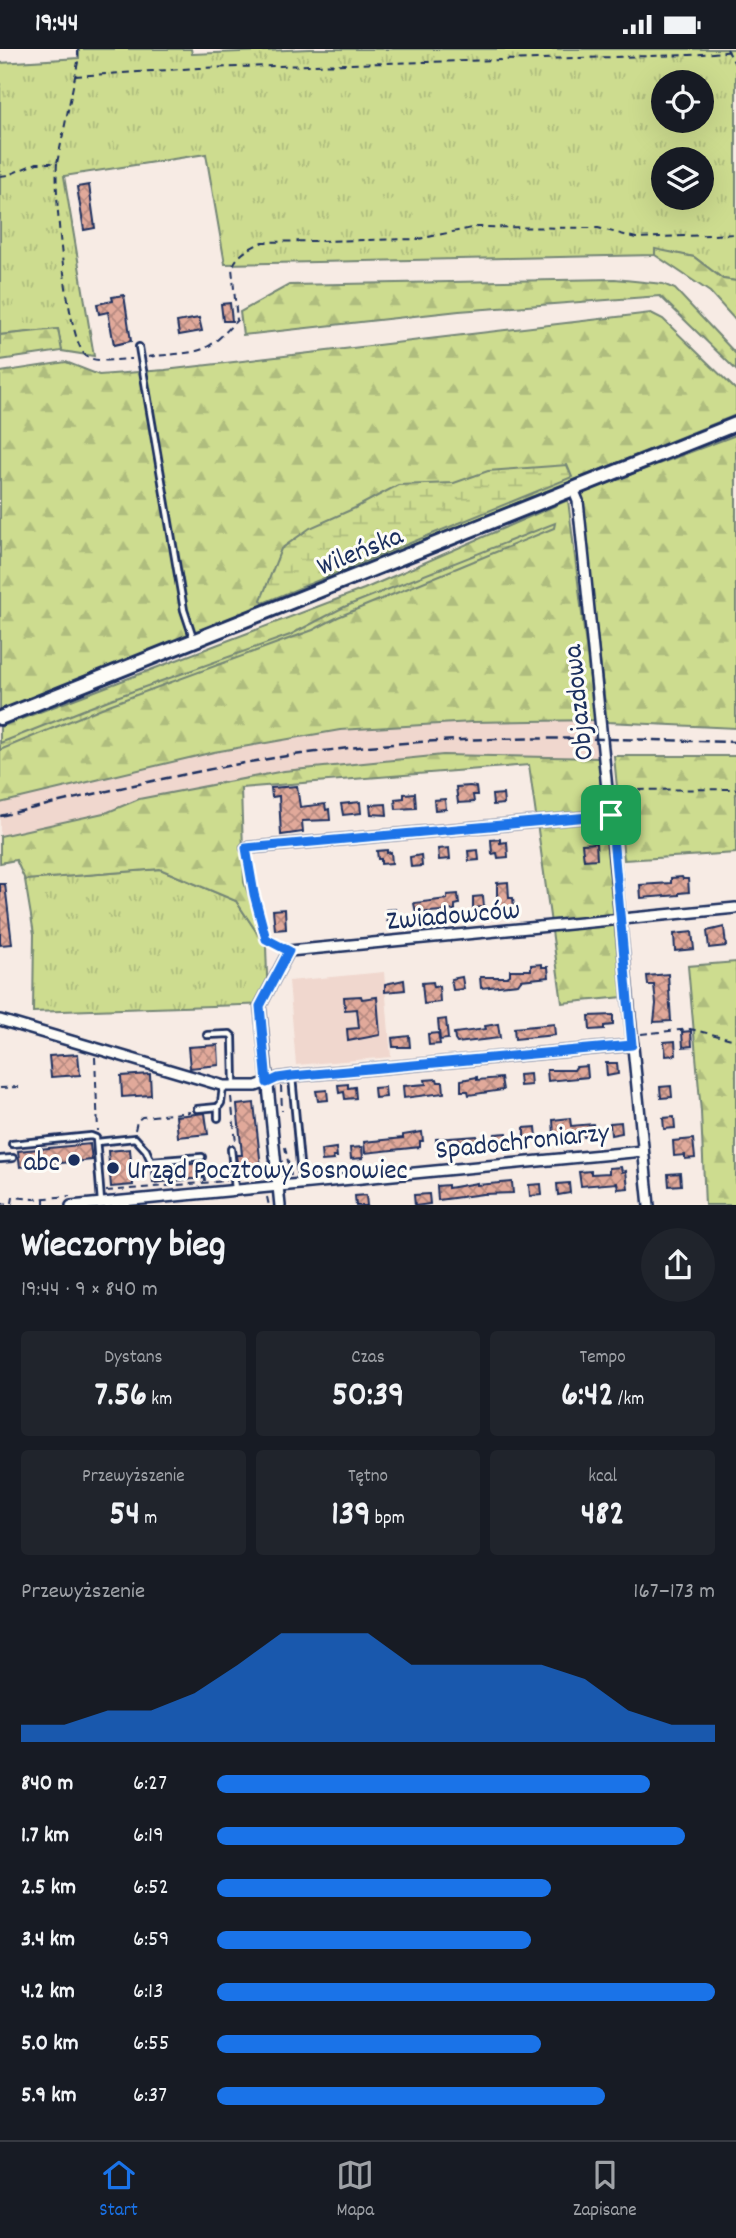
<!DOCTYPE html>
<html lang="pl">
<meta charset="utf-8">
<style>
body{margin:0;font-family:Dekko,sans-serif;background:#20242c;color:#f1f3f6;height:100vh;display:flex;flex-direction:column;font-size:26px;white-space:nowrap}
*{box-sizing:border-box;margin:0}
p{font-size:23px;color:#9ea1a6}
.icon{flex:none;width:38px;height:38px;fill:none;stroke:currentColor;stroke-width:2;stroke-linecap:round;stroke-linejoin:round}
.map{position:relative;height:1156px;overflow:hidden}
.sheet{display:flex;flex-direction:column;background:#171b24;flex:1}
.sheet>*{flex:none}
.tools{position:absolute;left:651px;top:21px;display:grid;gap:14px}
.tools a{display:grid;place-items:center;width:63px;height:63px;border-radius:50%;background:#171b24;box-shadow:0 7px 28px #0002;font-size:35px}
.pin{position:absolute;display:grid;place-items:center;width:60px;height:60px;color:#fff;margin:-30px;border-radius:14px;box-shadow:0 4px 10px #0006}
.round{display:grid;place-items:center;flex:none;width:74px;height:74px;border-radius:37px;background:#20242c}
.headline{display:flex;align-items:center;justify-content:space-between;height:119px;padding:0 21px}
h1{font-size:38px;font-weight:700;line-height:52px}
.stats{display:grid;grid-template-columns:repeat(3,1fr);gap:10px;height:119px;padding:7px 21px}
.stats div{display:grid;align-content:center;border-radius:7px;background:#20242c;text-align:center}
.stats b{font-size:35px;font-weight:700}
.stats small{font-size:19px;font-weight:400}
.stats p{font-size:19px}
.chart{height:196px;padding:14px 21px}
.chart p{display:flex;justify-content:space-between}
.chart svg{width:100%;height:126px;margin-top:7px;fill:#1a73e8;opacity:.7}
ul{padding:0 21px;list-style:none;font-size:23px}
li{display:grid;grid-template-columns:112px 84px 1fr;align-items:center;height:52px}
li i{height:18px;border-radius:9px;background:#1a73e8}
.status{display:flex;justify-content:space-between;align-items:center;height:49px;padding:0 35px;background:#171b24;direction:ltr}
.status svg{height:19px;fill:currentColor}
.menu{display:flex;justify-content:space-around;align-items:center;height:98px;border-top:2px solid #363941;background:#171b24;font-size:19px;color:#9ea1a6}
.menu a{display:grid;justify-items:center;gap:4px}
.menu .active{color:#1a73e8}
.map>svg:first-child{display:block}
.built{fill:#f0d7ce}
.grass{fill:url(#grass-tufts);stroke:#748676;stroke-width:2;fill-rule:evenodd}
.forest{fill:url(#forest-firs);stroke:#748676;stroke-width:2}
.wetland{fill:url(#wetland-marsh);stroke:#748676;stroke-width:2}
.building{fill:url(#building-cross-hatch);stroke:#1b2f5e;stroke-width:2}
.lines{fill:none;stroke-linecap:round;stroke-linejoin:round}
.lane-casing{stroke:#1b2f5e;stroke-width:10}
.street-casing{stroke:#1b2f5e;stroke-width:14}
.secondary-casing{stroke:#1b2f5e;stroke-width:18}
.path{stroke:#1b2f5e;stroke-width:2;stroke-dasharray:7 5;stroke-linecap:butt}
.lane{stroke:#fdfcf7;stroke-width:4.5}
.street{stroke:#fdfcf7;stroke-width:9}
.secondary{stroke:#fdfcf7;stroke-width:12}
.rail{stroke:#1b2f5e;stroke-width:2.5;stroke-dasharray:10 5;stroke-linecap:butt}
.route-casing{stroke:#fff;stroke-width:14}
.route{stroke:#1a73e8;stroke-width:9}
.poi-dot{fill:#1b2f5e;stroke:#fdfcf7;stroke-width:2.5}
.labels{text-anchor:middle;stroke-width:6;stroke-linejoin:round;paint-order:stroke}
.street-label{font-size:28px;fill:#1b2f5e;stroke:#fdfcf7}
.poi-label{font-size:28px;fill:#1b2f5e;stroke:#fdfcf7;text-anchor:end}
</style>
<div class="status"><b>19:44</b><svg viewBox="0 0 49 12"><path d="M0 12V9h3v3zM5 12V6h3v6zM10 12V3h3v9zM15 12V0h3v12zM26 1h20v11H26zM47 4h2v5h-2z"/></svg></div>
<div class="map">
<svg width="736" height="1157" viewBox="0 0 736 1157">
<defs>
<pattern id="grass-tufts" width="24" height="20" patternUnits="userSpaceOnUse" patternTransform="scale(1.75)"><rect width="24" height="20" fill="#cddc8f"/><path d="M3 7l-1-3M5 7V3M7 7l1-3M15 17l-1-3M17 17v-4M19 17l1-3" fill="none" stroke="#afbd7e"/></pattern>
<pattern id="forest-firs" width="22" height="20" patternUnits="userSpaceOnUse" patternTransform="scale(1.75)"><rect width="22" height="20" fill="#cddc8f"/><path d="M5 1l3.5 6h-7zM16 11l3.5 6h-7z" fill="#afbd7e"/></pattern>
<pattern id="wetland-marsh" width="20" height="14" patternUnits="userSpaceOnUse" patternTransform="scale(1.75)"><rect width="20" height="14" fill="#cddc8f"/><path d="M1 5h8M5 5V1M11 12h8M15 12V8" fill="none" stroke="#afbd7e"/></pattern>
<pattern id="building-cross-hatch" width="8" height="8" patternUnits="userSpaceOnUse" patternTransform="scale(1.75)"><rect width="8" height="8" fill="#e1a99a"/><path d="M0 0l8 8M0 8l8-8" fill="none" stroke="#b68a81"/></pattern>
</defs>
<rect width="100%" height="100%" fill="#f7ebe4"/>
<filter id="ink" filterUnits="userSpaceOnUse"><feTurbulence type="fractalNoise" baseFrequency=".0143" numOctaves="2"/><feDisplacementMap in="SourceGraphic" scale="14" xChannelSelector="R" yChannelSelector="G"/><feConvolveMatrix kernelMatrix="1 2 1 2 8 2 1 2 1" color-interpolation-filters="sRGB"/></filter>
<g filter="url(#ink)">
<g class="built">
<polygon points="595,671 598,709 443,706 284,722 139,750 108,763 0,787 0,754 214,703 340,681 472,673"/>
<polygon points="384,923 391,1008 296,1016 289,932"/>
</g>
<g class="grass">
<path d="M79,0H191L192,5L310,0H736V232L723,230L694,208L655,201V206L225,215L206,105L64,127L94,307L62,302L58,280L0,286V14L79,9ZM663,33H702V72H663ZM663,110H702V149H663Z"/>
<polygon points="160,820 236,852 266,897 268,955 33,963 34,885 25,831"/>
</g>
<g class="forest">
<polygon points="655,200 694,208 723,230 736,232 736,272 710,243 655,206"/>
<polygon points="615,230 663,235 675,240 736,305 736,321 660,247 459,262 243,286 240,263 289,236"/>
<polygon points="651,264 663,270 736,341 736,366 0,662 0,323 66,313 99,326 165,321"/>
<polygon points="58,280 62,302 0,311 0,286"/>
<polygon points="736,386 736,679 607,673 581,444"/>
<polygon points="568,451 595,671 472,673 340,681 214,703 0,754 0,678 364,540"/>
<polygon points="443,706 598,709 623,948 562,954 529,716 241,739 244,833 266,897 236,852 160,820 25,831 16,811 0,814 0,787 108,763 139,750 284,722"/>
<polygon points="614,707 736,707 736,804 624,811"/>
<polygon points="736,913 736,1156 705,1156 701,1063 688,917"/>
</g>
<g class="wetland">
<polygon points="567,416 572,428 263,554 261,551 281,500 310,479 355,459 398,436 454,434 488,422"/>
<polygon points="555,474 554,479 338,568 313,581 109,656 0,701 0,694 111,650 290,586 344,558"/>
</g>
<g class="building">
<polygon points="89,136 95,179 84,181 77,138"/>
<polygon points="124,246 131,292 114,296 108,263 99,265 97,255 113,252 112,248"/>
<polygon points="230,254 232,272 223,272 221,255"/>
<polygon points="199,269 202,282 179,286 177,273"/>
<polygon points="297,737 300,758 325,755 326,761 329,760 330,771 302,772 303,783 281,786 279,747 272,748 271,739"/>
<polygon points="470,737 476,738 477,746 473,746 474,753 458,754 456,738"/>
<polygon points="415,744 416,759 396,760 395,750 404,749 404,745"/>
<polygon points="503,745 504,755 493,756 492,746"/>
<polygon points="445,750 446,760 435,761 434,751"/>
<polygon points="360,753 361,764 343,766 341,755"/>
<polygon points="386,755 387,766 371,765 370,756"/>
<polygon points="500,790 500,794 507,793 508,808 498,809 497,804 492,805 491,791"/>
<polygon points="596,794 597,810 584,811 582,795"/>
<polygon points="449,799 450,810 439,811 438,800"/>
<polygon points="387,801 387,804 391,803 392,814 381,815 381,810 378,810 377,802"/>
<polygon points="478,801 479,811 469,812 468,802"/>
<polygon points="421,806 422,817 411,818 410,808"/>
<polygon points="682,828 683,830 688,830 689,843 679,844 679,846 641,849 640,836 671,834 671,829"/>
<polygon points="508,833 509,849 513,849 514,859 503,860 502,857 497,858 497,834"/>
<polygon points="0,835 5,835 12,895 0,896"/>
<polygon points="458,845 459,855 455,856 455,861 416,864 414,854 447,850 447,846"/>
<polygon points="483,847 484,858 473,859 473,848"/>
<polygon points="285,860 286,880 275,881 273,861"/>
<polygon points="396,860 398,871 387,872 386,861"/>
<polygon points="724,878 726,897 709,899 707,882"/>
<polygon points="692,883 694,900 675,902 674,885"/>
<polygon points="542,915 542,918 548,918 549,928 521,931 518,935 481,939 480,928 507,928 510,926 510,921 531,921 531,916"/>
<polygon points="668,925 671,972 654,973 656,955 654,936 648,936 647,927"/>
<polygon points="462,928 464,940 453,941 451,930"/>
<polygon points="404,931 405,941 385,943 385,935"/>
<polygon points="433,933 434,938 439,937 440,953 424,955 422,934"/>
<polygon points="361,947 362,950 377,948 380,986 348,992 347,980 359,979 357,960 345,961 344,948"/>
<polygon points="613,966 613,976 604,977 604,980 590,981 589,967"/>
<polygon points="446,970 448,990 440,991 438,971"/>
<polygon points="498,975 500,989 457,994 455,991 454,984 486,980 485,977"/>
<polygon points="554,975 555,986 515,990 514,979"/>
<polygon points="691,982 692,997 683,998 682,983"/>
<polygon points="438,984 440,995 429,996 428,985"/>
<polygon points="409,987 410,998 393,998 392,989"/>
<polygon points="675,992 676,1006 666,1007 664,993"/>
<polygon points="218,996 219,1016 190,1019 188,998"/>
<polygon points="78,1005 80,1026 51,1028 49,1007"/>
<polygon points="606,1014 617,1014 618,1025 607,1027"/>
<polygon points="587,1017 588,1028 548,1032 547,1021 574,1021 576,1018"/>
<polygon points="150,1025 151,1046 122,1048 121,1027"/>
<polygon points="530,1025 531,1036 520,1037 519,1026"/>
<polygon points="477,1028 477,1031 501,1029 503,1041 469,1046 468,1042 461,1042 461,1031"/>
<polygon points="437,1030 438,1033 443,1033 444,1044 404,1049 403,1037 426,1035 425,1031"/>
<polygon points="348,1035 348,1039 355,1038 356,1049 345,1050 344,1043 339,1044 338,1036"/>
<polygon points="671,1037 672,1048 661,1049 660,1038"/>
<polygon points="385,1038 386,1048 375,1049 374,1039"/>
<polygon points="327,1041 328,1051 318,1052 316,1042"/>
<polygon points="254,1054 261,1118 238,1120 236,1106 242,1106 237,1056"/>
<polygon points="205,1064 208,1085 178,1088 176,1067"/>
<polygon points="674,1068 675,1079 664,1080 663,1069"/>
<polygon points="570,1069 571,1077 593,1075 594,1087 584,1088 583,1084 554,1086 553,1071"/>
<polygon points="621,1073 622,1084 611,1086 610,1074"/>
<polygon points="536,1078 537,1088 524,1089 524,1079"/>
<polygon points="422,1083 423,1092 420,1092 420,1098 365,1104 364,1093 403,1089 403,1086"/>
<polygon points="507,1084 508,1095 496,1096 495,1085"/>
<polygon points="477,1087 478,1098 437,1102 436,1090"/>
<polygon points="693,1090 695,1109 685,1110 685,1106 674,1107 673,1092"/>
<polygon points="90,1095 92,1111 20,1118 18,1102"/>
<polygon points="362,1098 363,1109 351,1110 350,1099"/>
<polygon points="336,1099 337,1108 333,1108 334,1111 322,1112 321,1101"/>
<polygon points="130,1100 133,1136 111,1138 108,1102"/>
<polygon points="201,1114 203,1129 153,1134 152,1119"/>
<polygon points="621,1118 622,1123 626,1122 628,1139 618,1140 617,1134 581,1137 579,1123 591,1122 591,1125 609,1124 609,1119"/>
<polygon points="680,1124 681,1136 669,1137 668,1125"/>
<polygon points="512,1133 513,1144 483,1145 438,1151 437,1137 448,1136 448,1139 477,1134 477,1136"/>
<polygon points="569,1134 570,1144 558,1146 557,1135"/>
<polygon points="541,1135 542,1146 530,1147 529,1136"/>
<polygon points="429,1145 430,1155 415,1157 414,1146"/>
<polygon points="366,1146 367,1157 356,1157 355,1147"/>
</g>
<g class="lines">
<g class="lane-casing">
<g id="lane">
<polyline points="139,298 184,561 194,591"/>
<polyline points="207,986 230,985 233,988 234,1036"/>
<polyline points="292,1028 301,1126"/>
<polyline points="197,1060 218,1058"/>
<polyline points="218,1069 218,1058 221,1054 223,1038"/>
<polyline points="97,1093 135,1089 146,1101 151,1112 202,1108"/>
<polyline points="12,1095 91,1087 96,1089 101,1153"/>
<polyline points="231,1100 235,1140"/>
<polyline points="0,1110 13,1109"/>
</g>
</g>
<g class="street-casing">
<g id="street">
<polyline points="573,440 578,452 649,1157"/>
<polyline points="246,799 611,766"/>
<polyline points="0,971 224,1037 256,1037 278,1029 292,1027 633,996"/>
<polyline points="71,1157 643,1102"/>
<polyline points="280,1157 260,957 289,902 736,859"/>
</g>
</g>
<g class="secondary-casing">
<polyline id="secondary" points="0,669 736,375"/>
</g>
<g class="path">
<polyline points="727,0 736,17"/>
<polyline points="75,27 199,19 690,6 736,2"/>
<path d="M57,114C54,144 66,287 85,306C94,315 120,310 132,310"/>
<polyline points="0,127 8,126 37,114 57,114 78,13 78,0"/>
<path d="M148,308C165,305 187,306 203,300C217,294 227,281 237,271L232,219C237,205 250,199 263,193L418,190L477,178L598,179L636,189L736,185"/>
<polyline points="616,746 625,741 736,740"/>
<polyline points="247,807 254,845 266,890 281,898"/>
<polyline points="641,985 690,980 736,991"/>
<polyline points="95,1008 98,1082"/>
<polyline points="281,1037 282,1062"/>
<polyline points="0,1039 19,1038"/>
<polyline points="231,1048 236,1094"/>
<polyline points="135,1081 137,1072 142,1068 190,1063"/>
<polyline points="285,1098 291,1127"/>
<polyline points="203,1114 205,1132"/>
<polyline points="106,1142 226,1132"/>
<polyline points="267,1148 269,1157"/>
<polyline points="44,1150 44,1157"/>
<polyline points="0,1155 12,1154 13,1148 34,1150 70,1147"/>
</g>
<use href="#lane" class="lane"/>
<use href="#street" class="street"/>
<use href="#secondary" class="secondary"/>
<path class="rail" d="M0,767C119,739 238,710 359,698C485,685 610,690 736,693"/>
</g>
</g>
<g class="lines" filter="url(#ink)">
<g class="route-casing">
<polygon id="route" points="611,766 632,996 292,1027 278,1029 267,1034 260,957 289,902 266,890 254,845 246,799"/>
</g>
<use href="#route" class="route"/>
</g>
<g class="poi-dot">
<circle cx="74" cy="1111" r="7"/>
<circle cx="113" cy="1119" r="7"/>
</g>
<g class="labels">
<g class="street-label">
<text transform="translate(359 500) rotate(-22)" y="10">Wileńska</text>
<text transform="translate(576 654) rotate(-96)" y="10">Objazdowa</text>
<text transform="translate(453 864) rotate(-5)" y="10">Zwiadowców</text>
<text transform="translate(522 1090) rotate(-6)" y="10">Spadochroniarzy</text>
</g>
<g class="poi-label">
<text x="60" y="1121">abc</text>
<text x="127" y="1129" text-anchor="start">Urząd Pocztowy Sosnowiec</text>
</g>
</g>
</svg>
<div class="tools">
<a><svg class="icon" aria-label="locate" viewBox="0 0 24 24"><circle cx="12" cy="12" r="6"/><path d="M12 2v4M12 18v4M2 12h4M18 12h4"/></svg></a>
<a><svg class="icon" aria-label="layers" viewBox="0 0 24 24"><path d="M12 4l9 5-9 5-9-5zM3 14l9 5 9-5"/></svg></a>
</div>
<div class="pin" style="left:611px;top:766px;background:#1e9e55"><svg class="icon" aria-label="arrive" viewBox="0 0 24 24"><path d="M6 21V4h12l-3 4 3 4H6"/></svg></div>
</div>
<section class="sheet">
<div class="headline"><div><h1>Wieczorny bieg</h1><p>19:44 · 9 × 840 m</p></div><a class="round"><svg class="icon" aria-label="share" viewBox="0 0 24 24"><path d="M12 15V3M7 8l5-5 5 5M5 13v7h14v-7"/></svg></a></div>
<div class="stats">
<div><p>Dystans</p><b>7.56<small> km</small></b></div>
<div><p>Czas</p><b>50:39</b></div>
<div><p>Tempo</p><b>6:42<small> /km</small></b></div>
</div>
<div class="stats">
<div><p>Przewyższenie</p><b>54<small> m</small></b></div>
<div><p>Tętno</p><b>139<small> bpm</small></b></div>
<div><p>kcal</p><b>482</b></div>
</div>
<div class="chart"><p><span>Przewyższenie</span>167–173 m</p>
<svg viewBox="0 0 160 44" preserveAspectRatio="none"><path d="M0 44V38L10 38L20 33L30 33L40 27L50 17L60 6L70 6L80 6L90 17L100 17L110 17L120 17L130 22L140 33L150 38L160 38V44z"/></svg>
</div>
<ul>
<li><b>840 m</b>6:27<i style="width:87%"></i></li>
<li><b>1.7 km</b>6:19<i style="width:94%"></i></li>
<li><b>2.5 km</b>6:52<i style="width:67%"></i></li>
<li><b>3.4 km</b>6:59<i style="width:63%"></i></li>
<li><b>4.2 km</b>6:13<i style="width:100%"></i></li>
<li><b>5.0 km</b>6:55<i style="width:65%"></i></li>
<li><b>5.9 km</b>6:37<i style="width:78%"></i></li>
</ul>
</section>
<nav class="menu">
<a class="active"><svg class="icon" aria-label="home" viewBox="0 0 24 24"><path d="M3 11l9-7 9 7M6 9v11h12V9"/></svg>Start</a>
<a><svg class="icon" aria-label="map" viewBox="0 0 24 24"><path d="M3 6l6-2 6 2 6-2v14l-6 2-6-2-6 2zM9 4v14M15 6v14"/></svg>Mapa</a>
<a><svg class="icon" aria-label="saved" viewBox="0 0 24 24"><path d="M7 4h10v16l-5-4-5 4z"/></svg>Zapisane</a>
</nav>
